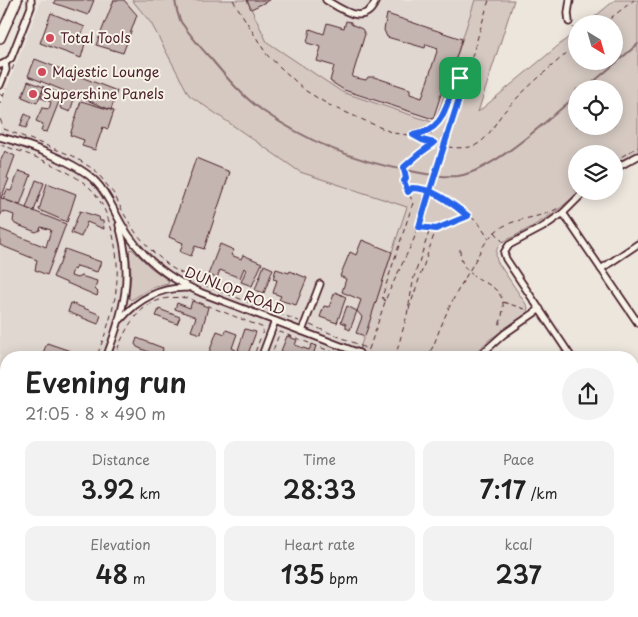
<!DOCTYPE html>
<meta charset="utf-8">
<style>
body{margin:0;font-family:"Playpen Sans",sans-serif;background:#f2f2f2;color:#222;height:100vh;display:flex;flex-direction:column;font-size:19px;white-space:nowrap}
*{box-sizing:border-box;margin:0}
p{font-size:16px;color:#767676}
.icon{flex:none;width:28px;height:28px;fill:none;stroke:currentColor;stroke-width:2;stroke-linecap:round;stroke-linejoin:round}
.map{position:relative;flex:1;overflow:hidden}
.drawer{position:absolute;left:0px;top:351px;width:639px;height:266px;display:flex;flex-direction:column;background:#fff;border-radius:20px 20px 0 0;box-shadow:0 2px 12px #0003}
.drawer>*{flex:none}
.needle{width:32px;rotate:143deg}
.tools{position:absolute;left:568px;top:15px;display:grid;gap:10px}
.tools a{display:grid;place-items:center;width:55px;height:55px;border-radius:50%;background:#fff;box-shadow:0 2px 12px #0003;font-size:25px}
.pin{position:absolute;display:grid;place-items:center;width:42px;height:42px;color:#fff;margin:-21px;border-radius:10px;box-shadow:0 2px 8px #0006}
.round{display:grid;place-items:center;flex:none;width:52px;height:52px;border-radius:26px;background:#f2f2f2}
.headline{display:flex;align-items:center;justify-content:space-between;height:85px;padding:0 25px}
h1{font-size:28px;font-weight:600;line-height:38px}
.stats{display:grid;grid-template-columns:repeat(3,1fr);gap:8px;height:85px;padding:5px 25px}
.stats div{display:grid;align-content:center;border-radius:12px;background:#f2f2f2;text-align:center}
.stats b{font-size:25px;font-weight:600}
.stats small{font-size:14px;font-weight:400}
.stats p{font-size:14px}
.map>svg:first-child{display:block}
.built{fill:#e0d7d0}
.green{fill:#d5c9c2;stroke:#907476;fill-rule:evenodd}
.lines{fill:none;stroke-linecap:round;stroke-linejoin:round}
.stream{stroke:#896c6f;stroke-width:2}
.building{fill:#c4b5b0;stroke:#4a1f2b}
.minor-casing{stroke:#4a1f2b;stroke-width:9}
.primary-casing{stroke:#4a1f2b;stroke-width:12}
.path{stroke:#4a1f2b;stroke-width:1;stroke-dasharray:5 4;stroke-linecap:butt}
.minor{stroke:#f7f3e8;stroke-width:5.5}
.primary{stroke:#f7f3e8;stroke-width:9}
.path-bridge{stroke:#4a1f2b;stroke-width:1;stroke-dasharray:5 4;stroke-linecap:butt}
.route-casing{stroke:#fff;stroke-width:10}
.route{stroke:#2563eb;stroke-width:6}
.poi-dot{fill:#d1495b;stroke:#f7f3e8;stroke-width:2}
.labels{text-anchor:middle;stroke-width:4;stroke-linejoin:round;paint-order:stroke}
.poi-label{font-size:14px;fill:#4a1f2b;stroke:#f7f3e8;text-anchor:start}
.street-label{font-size:14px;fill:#4a1f2b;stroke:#f7f3e8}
</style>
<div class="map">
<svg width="638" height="617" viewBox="0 0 638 617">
<rect width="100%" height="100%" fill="#ece6dd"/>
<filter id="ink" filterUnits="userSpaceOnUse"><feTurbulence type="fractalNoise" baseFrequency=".02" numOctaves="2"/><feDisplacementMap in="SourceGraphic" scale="10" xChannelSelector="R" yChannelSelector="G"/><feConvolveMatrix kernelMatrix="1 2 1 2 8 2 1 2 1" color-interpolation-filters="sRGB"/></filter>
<g filter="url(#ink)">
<polygon class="built" points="41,0 475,0 357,357 6,358 6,611 273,611 271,617 0,617 0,106"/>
<g class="green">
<path d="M132,0H247L267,42L342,92L435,123L475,0H514L478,112L576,31V61H614V24H586L615,0H638V152L614,164V154H576V191H579C556,215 532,227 503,242C496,247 495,253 497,261L528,307L527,313L489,340L471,357H357L407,207L300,172L189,95L151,23ZM576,89H614V126H576Z"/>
<polygon points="132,249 150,267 169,281 168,284 151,288 131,300 129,298 131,272 129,250"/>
<polygon points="273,611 369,611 367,617 271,617"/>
</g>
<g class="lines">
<g class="stream">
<path d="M175,0C176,7 178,16 181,22C190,35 201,48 212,60C227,78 243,97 263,111C305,140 355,161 405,170C422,173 441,178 458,176C495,170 547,120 576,96"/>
<polyline points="585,89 638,44"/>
<polyline points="296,617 298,611"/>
</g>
</g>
<g class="building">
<polygon points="55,0 94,0 88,15 54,3"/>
<polygon points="114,0 124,0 137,15 123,53 96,45"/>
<polygon points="247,0 270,0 251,9"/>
<polygon points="51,13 85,27 80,37 86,40 81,58 40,43"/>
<polygon points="387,14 462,39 447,86 444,85 433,119 344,90 330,81 334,66 317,61 321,47 307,43 310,29 324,34 327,23 344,28 346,21 351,22 351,24 362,29 365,34 352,77 366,80 368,77 374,77 410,89 410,94 422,98 438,48 426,44 425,48 387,37 384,30"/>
<polygon points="35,59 117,91 111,110 28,76"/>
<polygon points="28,81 44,87 37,103 22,97"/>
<polygon points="44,87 62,94 47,132 41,131 43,124 36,121 42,108 49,109 51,102 41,98"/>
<polygon points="64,95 74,99 70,112 60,108"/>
<polygon points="81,101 114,111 108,129 103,127 95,150 82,146 84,140 70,135"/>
<polygon points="25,114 31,117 26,128 20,126"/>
<polygon points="5,151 15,156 7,178 9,179 1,198 66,224 47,275 35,270 37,260 0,245 0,229 46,247 51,230 41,227 40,230 36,232 15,224 13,221 14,215 3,211 0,216 0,162"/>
<polygon points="196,158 230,172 204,249 195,246 191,256 180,252 183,243 169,237"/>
<polygon points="19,171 31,175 20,205 3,199 7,190 11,191"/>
<polygon points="36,180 44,183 34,211 26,208"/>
<polygon points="47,183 76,194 67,222 39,210"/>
<polygon points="80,211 99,217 100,221 103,221 104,229 87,222 81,237 71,233"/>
<polygon points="362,240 392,252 365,336 356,333 362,317 357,311 361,300 342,292 346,279 340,276 350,252 356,255"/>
<polygon points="220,244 234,250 231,255 241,259 243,255 262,263 252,286 241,282 246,270 244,268 240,278 220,270 217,278 208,275"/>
<polygon points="65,249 101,262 97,272 77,266 75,270 73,269 71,276 77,278 81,276 97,281 95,289 98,292 97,296 53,277 58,266 59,266"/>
<polygon points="264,265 273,269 264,293 255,290"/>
<polygon points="276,269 289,273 290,271 307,278 296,305 279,300 281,296 273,293 277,280 273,279"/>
<polygon points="335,292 346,297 337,323 320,317 324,306 329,307"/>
<polygon points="192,301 208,307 201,334 191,331 196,317 175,309 177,303 190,308"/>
<polygon points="71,303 101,315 98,324 68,312"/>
<polygon points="347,306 357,311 350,330 346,328 346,324 341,322"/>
<polygon points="159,309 180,317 177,324 156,316"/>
<polygon points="245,329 256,332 248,354 238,350"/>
<polygon points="226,330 237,334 232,348 236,350 233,358 207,358 217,331 225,334"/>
<polygon points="287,336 297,340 295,345 309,350 312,344 316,346 312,358 286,358 287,354 281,351"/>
<polygon points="137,338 163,348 162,354 158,356 137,347 135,344"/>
<polygon points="47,343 85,356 85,358 41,358"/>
<polygon points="0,377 6,380 6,395 0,413"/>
<polygon points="6,400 6,456 0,454 0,417"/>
<polygon points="0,486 6,488 6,507 0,505"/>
<polygon points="0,513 6,515 6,531 5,536 0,534"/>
<polygon points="17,611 75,611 90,617 15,617"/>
<polygon points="187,611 199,611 214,617 187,617"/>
</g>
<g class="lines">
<g class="minor-casing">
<g id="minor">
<path d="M326,0C344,11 366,27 376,0"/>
<polyline points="569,22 568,13 570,0"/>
<polyline points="0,65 5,63 11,58 31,7 31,0"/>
<polyline points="0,85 6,70 5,63"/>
<path d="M0,137C25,143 79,163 96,182C108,194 113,210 122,225C140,256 169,279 202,293L359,353"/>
<polyline points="614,169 638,156"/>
<polyline points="563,213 638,323"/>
<polyline points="601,269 638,244"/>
<path d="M121,319C138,299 161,287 187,288"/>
<polyline points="302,331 320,284"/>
<path d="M106,358C124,311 134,275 119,225"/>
<polyline points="261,358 275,321"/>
<polyline points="477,358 504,334 540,309"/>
<polyline points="572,358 506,259 504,253 509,245 543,227 563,213 585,191"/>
<polyline points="632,421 638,418"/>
<polyline points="632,429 638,423"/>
<polyline points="632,439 637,453"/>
<polyline points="632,535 638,531"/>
<polyline points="621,611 638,617"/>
<polyline points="5,617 8,611"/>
<polyline points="161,617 163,611"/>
<polyline points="372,617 374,611"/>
<polyline points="524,617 526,611"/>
</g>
</g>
<g class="primary-casing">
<polyline id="primary" points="0,38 17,0"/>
</g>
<g class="path">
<polyline points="233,0 267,55 306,91 329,105 393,133 408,135 420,134 431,129 437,125 447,105 456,80 460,78 464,83 450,127"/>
<polyline points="603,24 634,0"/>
<polyline points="573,27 575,30 572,33 576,41"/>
<polyline points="12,70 15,62"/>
<polyline points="464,83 489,0"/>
<polyline points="0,94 3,97 0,103"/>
<polyline points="3,97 6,88"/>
<polyline points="0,119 4,129 3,132"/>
<polyline points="4,129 73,156 96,171 114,194 124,214 136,233 152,251 172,268 206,286 299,321"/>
<polyline points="431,130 431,136 437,144"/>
<path d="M414,135C425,145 463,152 476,145C489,138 494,124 503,113C524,89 552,66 576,45"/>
<path d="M0,145C26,152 74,171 92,190C102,201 108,217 112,231C124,279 114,313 96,358"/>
<polyline points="614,161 638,147"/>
<polyline points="401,184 406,186 408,191"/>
<polyline points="405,186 404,181 406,177 404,167 417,156 434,144"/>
<polyline points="419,227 436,229 468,216"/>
<polyline points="495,232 503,242"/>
<path d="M460,249C459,292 521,272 498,328"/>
<polyline points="385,301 382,297 413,203 408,191 412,188 418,188 452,202 461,211 478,222 488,238"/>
<polyline points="503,302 528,310"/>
<polyline points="409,309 436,229"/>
<polyline points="310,325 357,344 369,350"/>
<path d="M114,358C128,321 143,293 188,298L264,328L253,358"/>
<polyline points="270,358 280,332 348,358"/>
<polyline points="366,358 387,296 414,239 423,209"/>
<polyline points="395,358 407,315 414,277 430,229"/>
<path d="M425,358C435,348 436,336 442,324C450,303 461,285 472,266C479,254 485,240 496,231C515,216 540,220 560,207"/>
<polyline points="0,607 6,591"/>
<polyline points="14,617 16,611"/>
<polyline points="153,617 155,611"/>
<polyline points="171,617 173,611"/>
<polyline points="284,617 286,611"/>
<polyline points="311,617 313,611"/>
<polyline points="330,617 333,611"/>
<polyline points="363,617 365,611"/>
</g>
<use href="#minor" class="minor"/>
<use href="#primary" class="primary"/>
<polyline class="path-bridge" points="423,209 450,127"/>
</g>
</g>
<g class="lines" filter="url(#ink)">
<g class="route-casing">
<path id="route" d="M460,78L456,80C445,105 446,130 413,135L422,140L434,143L419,154L404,167V169L406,178L404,181L408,192L412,188C434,188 452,204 468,216L436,229L419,227C433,179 449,131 464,83L460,78"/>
</g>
<use href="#route" class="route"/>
</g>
<g class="poi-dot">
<circle cx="50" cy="38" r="5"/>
<circle cx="42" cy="72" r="5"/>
<circle cx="33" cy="94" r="5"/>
</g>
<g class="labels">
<g class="poi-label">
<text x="60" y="43">Total Tools</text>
<text x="52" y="77">Majestic Lounge</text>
<text x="43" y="99">Supershine Panels</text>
</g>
<g class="street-label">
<text transform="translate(235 291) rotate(22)" y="5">DUNLOP ROAD</text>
</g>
</g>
</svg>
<div class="tools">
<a><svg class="needle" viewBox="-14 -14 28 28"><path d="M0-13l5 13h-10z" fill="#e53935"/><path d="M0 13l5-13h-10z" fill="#767676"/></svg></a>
<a><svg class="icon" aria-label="locate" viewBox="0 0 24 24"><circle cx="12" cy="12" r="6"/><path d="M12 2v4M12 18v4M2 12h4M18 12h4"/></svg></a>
<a><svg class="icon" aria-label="layers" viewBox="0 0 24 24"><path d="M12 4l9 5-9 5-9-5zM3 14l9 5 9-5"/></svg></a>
</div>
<div class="pin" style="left:460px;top:78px;background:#1e9e55"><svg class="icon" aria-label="arrive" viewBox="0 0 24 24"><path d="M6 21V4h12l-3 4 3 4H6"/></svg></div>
<section class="drawer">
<div class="headline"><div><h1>Evening run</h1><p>21:05 · 8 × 490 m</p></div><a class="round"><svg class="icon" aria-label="share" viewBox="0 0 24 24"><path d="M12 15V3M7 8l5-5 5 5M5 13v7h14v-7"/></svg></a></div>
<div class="stats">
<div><p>Distance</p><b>3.92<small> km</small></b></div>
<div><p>Time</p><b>28:33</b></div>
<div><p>Pace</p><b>7:17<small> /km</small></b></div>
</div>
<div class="stats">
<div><p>Elevation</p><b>48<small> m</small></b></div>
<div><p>Heart rate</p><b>135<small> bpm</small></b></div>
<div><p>kcal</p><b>237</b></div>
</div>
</section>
</div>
